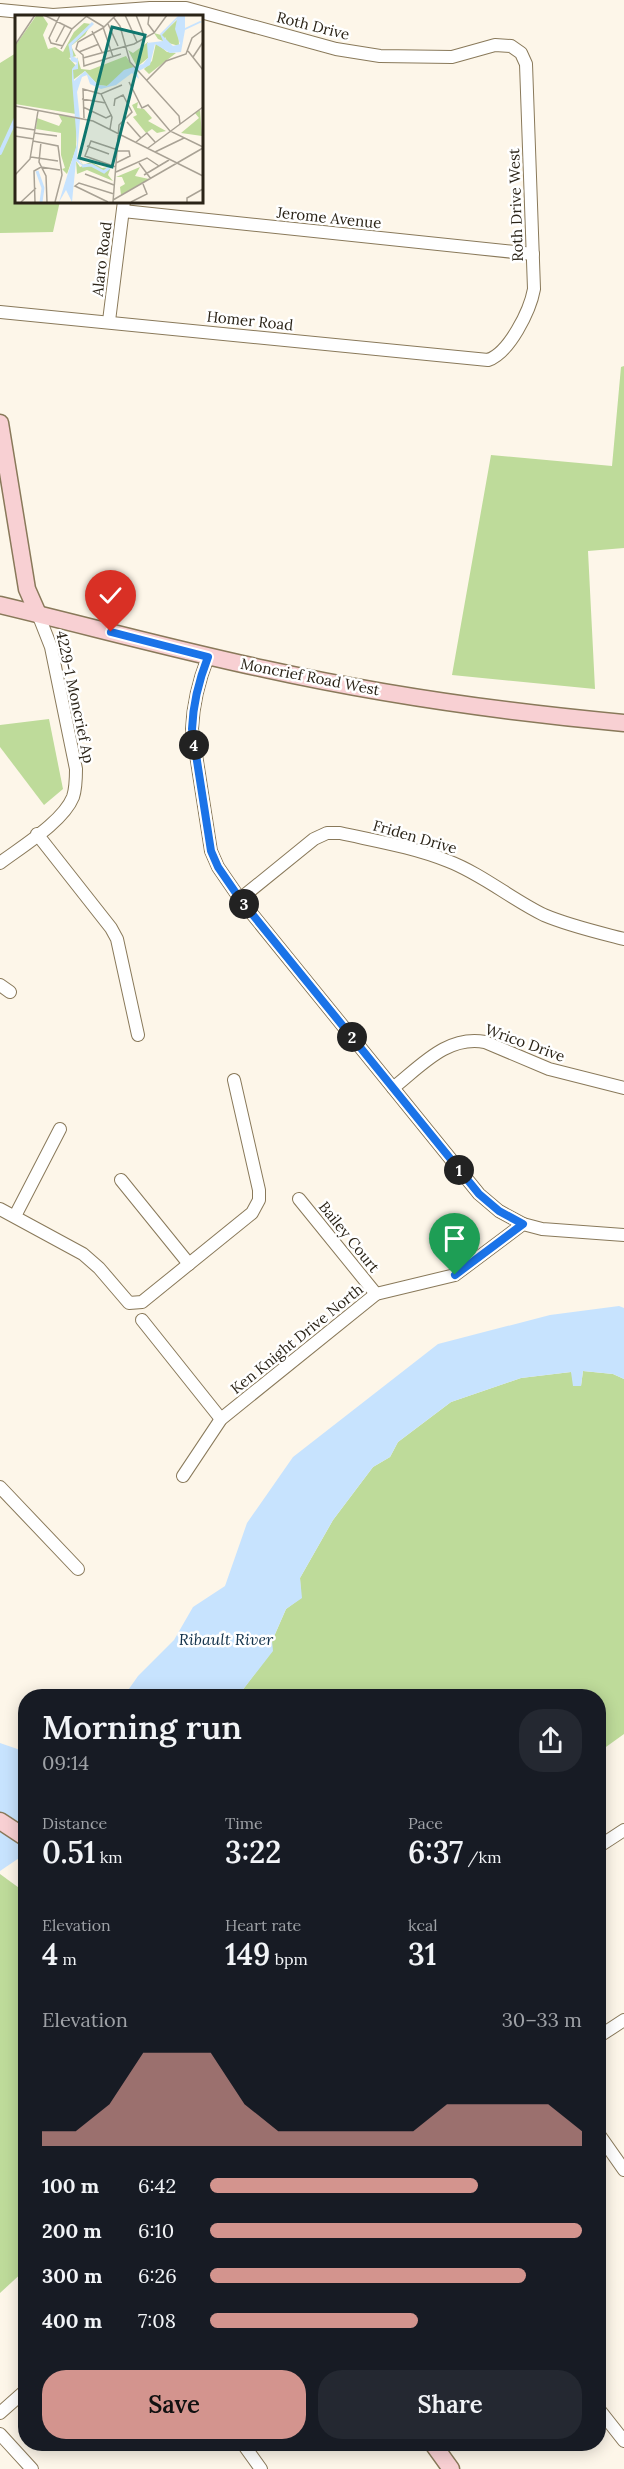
<!DOCTYPE html>
<meta charset="utf-8">
<style>
body{margin:0;font-family:Lora,serif;background:#242831;color:#f1f3f6;height:100vh;display:flex;flex-direction:column;font-size:22px;white-space:nowrap}
*{box-sizing:border-box;margin:0}
p{font-size:20px;color:#9ea1a6}
.icon{flex:none;width:33px;height:33px;fill:none;stroke:currentColor;stroke-width:2;stroke-linecap:round;stroke-linejoin:round}
.map{position:relative;flex:1;overflow:hidden}
.panel{position:absolute;left:18px;top:1689px;width:588px;height:762px;display:flex;flex-direction:column;background:#171b24;border-radius:24px;box-shadow:0 3px 15px #0003}
.panel>*{flex:none}
.pin{position:absolute;display:grid;place-items:center;width:51px;height:51px;color:#fff;margin:-62px -26px;border-radius:50% 50% 50% 0;rotate:-45deg;box-shadow:0 0 6px #0007}
.pin .icon{rotate:45deg}
.km{position:absolute;width:30px;height:30px;margin:-15px;border-radius:50%;background:#222;color:#fff;font-size:16px;line-height:30px;text-align:center}
.round{display:grid;place-items:center;flex:none;width:63px;height:63px;border-radius:24px;background:#242831}
.head{display:flex;align-items:center;justify-content:space-between;height:102px;padding:0 24px}
h1{font-size:33px;font-weight:600;line-height:45px}
.stats{display:grid;grid-template-columns:repeat(3,1fr);gap:9px;height:102px;padding:6px 24px}
.stats div{display:grid;align-content:center}
.stats b{font-size:30px;font-weight:600}
.stats small{font-size:16px;font-weight:400}
.stats p{font-size:16px}
.chart{height:168px;padding:12px 24px}
.chart p{display:flex;justify-content:space-between}
.chart svg{width:100%;height:108px;margin-top:6px;fill:#d3948e;opacity:.7}
.button{display:flex;gap:12px;margin-top:auto;padding:12px 24px}
.button a{flex:1;height:69px;border-radius:24px;background:#d3948e;color:#111;font-size:24px;font-weight:600;line-height:69px;text-align:center}
.button a+a{background:#242831;color:#f1f3f6}
ul{padding:0 24px;list-style:none;font-size:20px}
li{display:grid;grid-template-columns:96px 72px 1fr;align-items:center;height:45px}
li i{height:15px;border-radius:8px;background:#d3948e}
.map>svg:first-child{display:block}
.green{fill:#bedb9a}
.water{fill:#c7e3fe}
.lines{fill:none;stroke-linecap:round;stroke-linejoin:round}
.stream{stroke:#c7e3fe;stroke-width:4}
.street-casing{stroke:#89795a;stroke-width:14}
.secondary-casing{stroke:#89795a;stroke-width:19}
.street{stroke:#fff;stroke-width:12}
.secondary{stroke:#f8d0d3;stroke-width:16}
.route-casing{stroke:#fff;stroke-width:12}
.route{stroke:#1a73e8;stroke-width:8}
.labels{text-anchor:middle;stroke-width:5;stroke-linejoin:round;paint-order:stroke}
.street-label{font-size:15px;fill:#2a2317;stroke:#fff}
.water-label{font-size:16px;font-style:italic;fill:#13324b;stroke:#fff}
.inset-river{fill:none;stroke:#c7e3fe;stroke-width:3}
.inset-road{fill:none;stroke:#a9a295;stroke-width:1.5}
.view{fill:#0f766e;fill-opacity:0.15;stroke:#0f766e;stroke-width:3}
.inset-edge{fill:none;stroke:#2a2317;stroke-width:3}
</style>
<div class="map">
<svg width="624" height="2469" viewBox="0 0 624 2469">
<rect width="100%" height="100%" fill="#fdf6e9"/>
<g class="green">
<polygon points="16,53 16,201 60,201 53,232 0,233 0,63"/>
<polygon points="624,366 624,548 588,551 595,689 452,675 491,455 612,466 621,367"/>
<polygon points="49,719 63,789 44,805 0,747 0,725"/>
<polygon points="583,1371 613,1374 624,1379 624,1734 599,1752 598,1696 238,1696 272,1651 272,1641 286,1609 301,1598 300,1578 333,1520 373,1467 390,1457 398,1442 451,1402 521,1378 571,1372 581,1386"/>
<polygon points="0,1874 26,1893 25,2270 0,2293"/>
</g>
<g class="water">
<polygon points="619,1306 624,1308 624,1379 613,1374 583,1371 581,1386 573,1386 571,1372 521,1378 451,1402 398,1442 390,1457 373,1467 333,1520 300,1578 302,1598 286,1609 272,1641 273,1651 238,1696 124,1696 138,1676 174,1640 193,1607 225,1586 247,1523 293,1457 438,1344 550,1315"/>
<polygon points="0,1743 26,1752 25,1854 0,1871"/>
</g>
<g class="lines">
<polyline class="stream" points="0,153 16,118"/>
<g class="street-casing">
<g id="street">
<path d="M0,10L53,15L150,8H186L336,49L380,56L452,57L495,45L511,46L521,53L526,64L534,289C530,311 509,353 488,360L0,312"/>
<polyline points="123,211 533,254"/>
<polyline points="109,321 124,201"/>
<path d="M208,657C199,680 193,704 192,729L211,851L218,867L240,899L479,1194L499,1211L523,1224"/>
<polyline points="37,834 111,928 117,939 138,1035"/>
<path d="M0,863C21,847 63,822 73,797C76,788 76,779 76,769L51,647L38,614"/>
<path d="M240,899L314,839L327,833H340C376,841 413,847 448,861C482,874 511,899 544,915C570,926 597,932 624,939"/>
<polyline points="0,985 10,992"/>
<path d="M393,1088C421,1066 447,1035 485,1042L549,1069L624,1088"/>
<polyline points="121,1180 189,1264"/>
<polyline points="299,1199 376,1294"/>
<polyline points="0,1209 83,1254 99,1268 129,1303 142,1302 252,1213 259,1200 259,1190 234,1080"/>
<polyline points="15,1216 60,1129"/>
<polyline points="142,1320 221,1419"/>
<polyline points="183,1476 221,1419 376,1294 455,1275 523,1224 542,1229 624,1235"/>
<polyline points="0,1487 78,1569"/>
<polyline points="598,1847 624,1830"/>
<polyline points="598,2037 624,2020"/>
<polyline points="598,2133 624,2170"/>
<polyline points="598,2408 624,2441"/>
<polyline points="0,2413 26,2390"/>
<polyline points="0,2434 32,2469"/>
<polyline points="243,2444 261,2469"/>
</g>
</g>
<g class="secondary-casing">
<g id="secondary">
<polyline points="0,423 27,589 38,614"/>
<path d="M0,605C88,626 176,650 265,669C383,695 504,712 624,723"/>
<polyline points="0,1821 26,1838"/>
<polyline points="433,2444 451,2469"/>
</g>
</g>
<use href="#street" class="street"/>
<use href="#secondary" class="secondary"/>
</g>
<g class="lines">
<g class="route-casing">
<path id="route" d="M111,632L208,657C199,680 193,704 192,729L211,851L218,867L240,899L479,1194L499,1211L523,1224L455,1275"/>
</g>
<use href="#route" class="route"/>
</g>
<g class="labels">
<g class="street-label">
<text transform="translate(313 26) rotate(14)" y="5">Roth Drive</text>
<text transform="translate(516 205) rotate(-92)" y="5">Roth Drive West</text>
<text transform="translate(329 218) rotate(6)" y="5">Jerome Avenue</text>
<text transform="translate(102 259) rotate(-83)" y="5">Alaro Road</text>
<text transform="translate(250 321) rotate(6)" y="5">Homer Road</text>
<text transform="translate(310 677) rotate(11)" y="5">Moncrief Road West</text>
<text transform="translate(75 697) rotate(78)" y="5">4229-1 Moncrief Ap</text>
<text transform="translate(415 837) rotate(16)" y="5">Friden Drive</text>
<text transform="translate(525 1043) rotate(20)" y="5">Wrico Drive</text>
<text transform="translate(349 1237) rotate(51)" y="5">Bailey Court</text>
<text transform="translate(297 1339) rotate(-39)" y="5">Ken Knight Drive North</text>
</g>
<g class="water-label">
<text x="226" y="1645">Ribault River</text>
</g>
</g>
<g transform="translate(15 15)">
<rect width="188" height="188" fill="#fdf6e9"/>
<path d="M27,0L33,9L28,20L33,34L40,32L48,37L59,17L69,8L76,9L70,20L56,31L61,41L54,43L62,52V42L66,54L75,55L111,41L119,53L92,71L83,70L70,56L58,65L61,99L0,89V31L21,1ZM163,4L164,31L150,27L151,22L148,26L143,24L139,18L146,20ZM133,27V43L122,52L113,35L118,38ZM141,28L152,37L161,38L134,59L129,54L137,46ZM123,87L122,93L129,94L137,103L133,106L151,116L142,118L137,114L131,118L118,102L122,100L117,90ZM185,95L187,121L166,118L184,103L180,98ZM43,99L62,103L61,134L52,159L47,154L50,153L46,140V118L21,114L22,103L44,111L47,106ZM63,141L68,150L76,147L87,153L96,152L93,160L98,166L72,155L62,159L61,146L65,152L68,151ZM125,152L120,161L134,164L106,180L105,172L110,169L107,162H101Z" fill="#bedb9a"/>
<path d="M164,0H170V13L185,6L187,7L170,15L166,37L155,38L140,29L135,50L122,57L124,64L117,58L101,70L86,74L75,69L72,60L67,62L62,77L65,104L62,143L69,152L61,146L57,187L51,175L44,187L62,129L57,65V54L62,48L56,46L55,40L63,44V54L58,55L59,66L70,56L83,70L92,71L109,55L128,49L133,43L132,28L148,26L145,19ZM162,4L160,14L165,29L158,31L147,20Z" fill="#c7e3fe" fill-rule="evenodd"/>
<path class="inset-river" d="M57,41L55,30L78,8M67,151L76,150L89,157L95,152M22,156L28,173L26,187"/>
<path class="inset-road" d="M29,0L57,14M45,0L34,23L36,28L48,31M110,0L122,27M121,0L130,23M71,1L89,12L101,0M134,1L133,9L139,17M99,3L105,11L115,47L164,101L165,109M93,9L103,31M88,12L98,42M88,13L63,27L61,34L68,40L69,51L106,39M77,16L87,37M41,27L50,10M0,30L20,0M46,34L57,14L73,0M173,36L188,55M64,37L84,29M178,42L188,27M68,43L119,29L139,18L152,0M132,65L151,46L171,39L177,23L188,15M114,67L127,93L133,90L155,116L188,132M86,79L97,102L95,114M67,84L91,88M0,91L78,106L188,161M68,92L91,103L97,100M69,103L68,74L86,79L107,70M112,107L126,123M0,112L20,115M19,118L42,121M0,121L19,124M18,126L43,131L47,160L40,187M26,127L24,147L31,161L32,187M121,127L132,118L140,127M72,131L94,139M133,133L188,92M140,137L169,123M16,142L43,146M101,148L115,141L114,136H102M124,148L136,164M101,152L70,141L76,126L103,135M101,157L132,143L144,151M70,159L99,170M0,160L15,144L23,96M129,160L154,145M98,185L188,133M6,187L21,173M20,187L19,156L26,152L45,155M93,187L60,171L64,168L99,179M98,187L104,110L117,97L108,80L100,84L99,91M116,187L132,179L128,169M172,187V183L188,174"/>
<path class="view" d="M97,12L130,20L97,152L64,143Z"/>
<rect width="188" height="188" class="inset-edge"/>
</g>
</svg>
<div class="pin" style="left:455px;top:1275px;background:#1e9e55"><svg class="icon" aria-label="arrive" viewBox="0 0 24 24"><path d="M6 21V4h12l-3 4 3 4H6"/></svg></div>
<div class="pin" style="left:111px;top:632px;background:#d93025"><svg class="icon" aria-label="check" viewBox="0 0 24 24"><path d="M5 12l5 5 9-10"/></svg></div>
<b class="km" style="left:459px;top:1170px">1</b>
<b class="km" style="left:352px;top:1037px">2</b>
<b class="km" style="left:244px;top:904px">3</b>
<b class="km" style="left:194px;top:745px">4</b>
<section class="panel">
<div class="head"><div><h1>Morning run</h1><p>09:14</p></div><a class="round"><svg class="icon" aria-label="share" viewBox="0 0 24 24"><path d="M12 15V3M7 8l5-5 5 5M5 13v7h14v-7"/></svg></a></div>
<div class="stats">
<div><p>Distance</p><b>0.51<small> km</small></b></div>
<div><p>Time</p><b>3:22</b></div>
<div><p>Pace</p><b>6:37<small> /km</small></b></div>
</div>
<div class="stats">
<div><p>Elevation</p><b>4<small> m</small></b></div>
<div><p>Heart rate</p><b>149<small> bpm</small></b></div>
<div><p>kcal</p><b>31</b></div>
</div>
<div class="chart"><p><span>Elevation</span>30–33 m</p>
<svg viewBox="0 0 160 44" preserveAspectRatio="none"><path d="M0 44V38L10 38L20 27L30 6L40 6L50 6L60 27L70 38L80 38L90 38L100 38L110 38L120 27L130 27L140 27L150 27L160 38V44z"/></svg>
</div>
<ul>
<li><b>100 m</b>6:42<i style="width:72%"></i></li>
<li><b>200 m</b>6:10<i style="width:100%"></i></li>
<li><b>300 m</b>6:26<i style="width:85%"></i></li>
<li><b>400 m</b>7:08<i style="width:56%"></i></li>
</ul>
<div class="button"><a>Save</a><a>Share</a></div>
</section>
</div>
